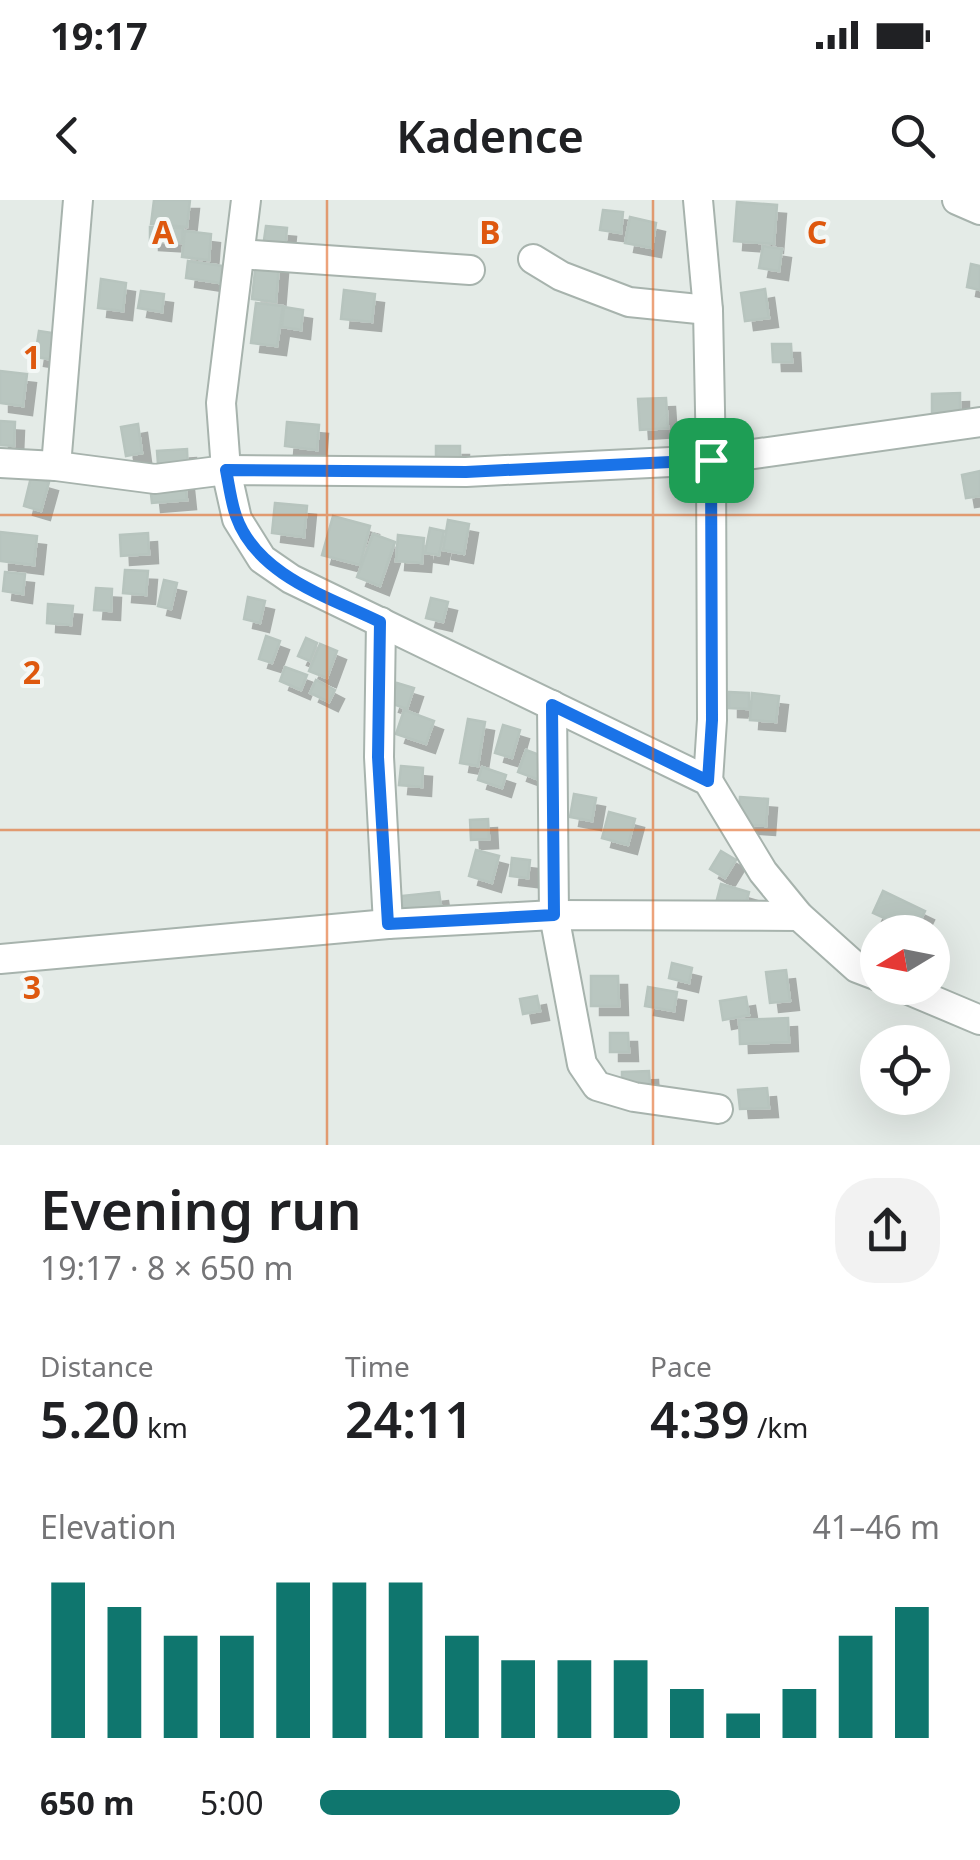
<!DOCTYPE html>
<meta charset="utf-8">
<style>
body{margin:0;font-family:"Noto Sans",sans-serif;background:#f2f2f2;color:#202124;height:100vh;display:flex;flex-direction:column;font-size:38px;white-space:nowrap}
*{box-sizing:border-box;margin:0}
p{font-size:32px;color:#757577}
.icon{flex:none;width:55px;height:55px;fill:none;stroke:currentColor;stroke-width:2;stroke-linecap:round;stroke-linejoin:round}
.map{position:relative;height:945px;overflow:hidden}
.sheet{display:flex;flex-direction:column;background:#fff;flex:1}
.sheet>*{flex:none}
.needle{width:65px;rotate:260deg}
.controls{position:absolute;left:860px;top:715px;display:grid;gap:20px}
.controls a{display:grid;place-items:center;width:90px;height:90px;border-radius:50%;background:#fff;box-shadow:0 10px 40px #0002;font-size:50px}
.pin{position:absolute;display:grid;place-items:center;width:85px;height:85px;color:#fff;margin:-42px;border-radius:20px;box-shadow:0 5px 15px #0006}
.round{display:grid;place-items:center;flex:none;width:105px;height:105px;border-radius:40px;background:#f2f2f2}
.head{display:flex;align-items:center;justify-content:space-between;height:170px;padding:0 40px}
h1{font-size:55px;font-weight:600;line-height:75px}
.stats{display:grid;grid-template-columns:repeat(3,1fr);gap:15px;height:170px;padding:10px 40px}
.stats div{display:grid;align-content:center}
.stats b{font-size:50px;font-weight:600}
.stats small{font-size:28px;font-weight:400}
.stats p{font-size:28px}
.chart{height:280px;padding:20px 40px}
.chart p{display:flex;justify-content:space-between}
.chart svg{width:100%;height:180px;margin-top:10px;stroke:#0f766e;stroke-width:6}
ul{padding:0 40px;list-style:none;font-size:32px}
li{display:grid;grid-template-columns:160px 120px 1fr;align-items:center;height:75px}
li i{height:25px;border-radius:12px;background:#0f766e}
.status{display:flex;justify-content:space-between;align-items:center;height:70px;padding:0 50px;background:#fff;direction:ltr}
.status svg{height:28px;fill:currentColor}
header{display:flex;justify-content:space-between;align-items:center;height:130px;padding:0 40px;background:#fff;font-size:45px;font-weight:600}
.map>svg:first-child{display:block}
.building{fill:#b9c6c0;stroke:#b7c4be;stroke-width:2.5;filter:url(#shadow)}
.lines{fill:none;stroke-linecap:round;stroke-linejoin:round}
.minor-casing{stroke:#a7b3ad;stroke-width:32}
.minor{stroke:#fff;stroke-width:28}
.route-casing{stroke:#fff;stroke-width:20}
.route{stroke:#1a73e8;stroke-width:12}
.grid{fill:none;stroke:#de580e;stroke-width:2.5;stroke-opacity:0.55}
.grid-label{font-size:32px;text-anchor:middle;font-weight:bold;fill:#de580e;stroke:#f4f8f6;stroke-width:8;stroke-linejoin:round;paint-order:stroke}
</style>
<div class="status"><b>19:17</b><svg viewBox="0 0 49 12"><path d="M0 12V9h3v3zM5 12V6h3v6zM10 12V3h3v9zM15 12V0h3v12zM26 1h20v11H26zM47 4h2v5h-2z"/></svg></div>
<header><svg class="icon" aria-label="back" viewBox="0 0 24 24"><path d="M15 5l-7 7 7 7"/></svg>Kadence<svg class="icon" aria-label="search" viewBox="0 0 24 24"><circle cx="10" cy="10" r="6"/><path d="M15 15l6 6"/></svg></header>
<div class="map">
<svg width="980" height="945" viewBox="0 0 980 945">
<defs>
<filter id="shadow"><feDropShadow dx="9" dy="9" stdDeviation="0" flood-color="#0004"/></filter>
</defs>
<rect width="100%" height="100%" fill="#e4ebe7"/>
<g class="building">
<polygon points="154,0 190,0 187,27 151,24"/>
<polygon points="737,2 777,5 774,44 734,41"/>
<polygon points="603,10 623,12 621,33 600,30"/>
<polygon points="630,17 656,23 652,48 625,43"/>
<polygon points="266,26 287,28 285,49 263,47"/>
<polygon points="150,27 183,28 182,43 150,41"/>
<polygon points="185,31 211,34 209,60 182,57"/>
<polygon points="763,46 782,49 779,71 759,68"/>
<polygon points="188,61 223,66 220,83 186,78"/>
<polygon points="256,62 279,65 276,102 252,99"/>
<polygon points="971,64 980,66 980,90 967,87"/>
<polygon points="101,79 126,83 123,111 98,108"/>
<polygon points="765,89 769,118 745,121 741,93"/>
<polygon points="344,90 375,94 372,122 341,119"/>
<polygon points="141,91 164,94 162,112 138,108"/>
<polygon points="256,103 283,106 277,146 251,143"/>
<polygon points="284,107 303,110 301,130 282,127"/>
<polygon points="39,131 59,134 55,160 35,157"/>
<polygon points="772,144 791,144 792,162 773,162"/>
<polygon points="0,171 27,174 23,206 0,203"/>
<polygon points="960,193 960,215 932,216 932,194"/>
<polygon points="666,198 668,228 640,230 638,199"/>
<polygon points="0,221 15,222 14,246 0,245"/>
<polygon points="287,222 319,225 317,250 285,246"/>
<polygon points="138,224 142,253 126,256 121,227"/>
<rect x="436" y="246" width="24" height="20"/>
<polygon points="187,249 188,275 159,277 157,251"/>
<polygon points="980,271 980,296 966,298 962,275"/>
<polygon points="31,277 49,282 41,311 24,306"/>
<polygon points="185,281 187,300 152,303 150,285"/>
<polygon points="275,303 307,306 304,337 272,333"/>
<polygon points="333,316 370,326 360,365 322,355"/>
<polygon points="448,320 469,324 464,354 443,350"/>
<polygon points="430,328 444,331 439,355 425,353"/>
<polygon points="0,332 37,336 34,365 0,361"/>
<polygon points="148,333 149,354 121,356 120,335"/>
<polygon points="373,334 395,342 380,386 357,377"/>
<polygon points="398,335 424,338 422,363 396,361"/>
<polygon points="125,370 148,371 146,395 123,393"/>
<polygon points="5,372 25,374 23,394 3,391"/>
<polygon points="164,380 177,383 171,409 158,406"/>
<polygon points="96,388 112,389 111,411 94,410"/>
<polygon points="248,397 265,401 260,423 244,419"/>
<polygon points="431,398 448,402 443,422 426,418"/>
<polygon points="48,404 73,406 71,425 47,423"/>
<polygon points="266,436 280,441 272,463 259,459"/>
<polygon points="306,438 317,443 310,461 298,456"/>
<polygon points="320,444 337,451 327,478 309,471"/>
<polygon points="285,467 307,475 301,490 280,481"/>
<polygon points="316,480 335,490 329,502 310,493"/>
<polygon points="397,483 414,488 407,509 390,503"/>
<polygon points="729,492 749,493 749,509 729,508"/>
<polygon points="752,493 779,496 776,522 750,520"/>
<polygon points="404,510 434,521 426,544 396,534"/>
<polygon points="468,519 485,522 478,566 460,563"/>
<polygon points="503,525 520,530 512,558 495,553"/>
<polygon points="526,550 550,559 542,581 518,572"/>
<polygon points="401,566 423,568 422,587 399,585"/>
<polygon points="482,567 506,575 502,588 478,580"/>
<polygon points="574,594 596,598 592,621 570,617"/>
<polygon points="740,597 768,599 766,626 738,624"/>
<polygon points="609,612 635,619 628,645 602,638"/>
<polygon points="488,619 489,639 471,640 470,620"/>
<polygon points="476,650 499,656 492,683 469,676"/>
<polygon points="721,651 736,660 725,678 710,669"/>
<polygon points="512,658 530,660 528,678 510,676"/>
<polygon points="721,684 749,692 742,719 714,711"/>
<polygon points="883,691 925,711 915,732 873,713"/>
<polygon points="439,692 442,713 404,718 401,696"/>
<polygon points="672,763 692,768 689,783 669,778"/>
<polygon points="786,770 790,801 770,803 766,772"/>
<polygon points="591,776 618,776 619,806 591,806"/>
<polygon points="648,787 677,792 674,811 645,806"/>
<polygon points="537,796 540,811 523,814 520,799"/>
<polygon points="746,797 749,815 723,820 720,801"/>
<polygon points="788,818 789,842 740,844 739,820"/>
<polygon points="610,833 628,833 629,852 610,852"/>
<polygon points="649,871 650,887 622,888 622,872"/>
<polygon points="767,888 769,908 740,909 738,890"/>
</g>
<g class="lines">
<g class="minor-casing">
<g id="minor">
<polyline points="246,0 221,203 226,270 237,319 262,359 291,379 708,581 763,672 799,716 857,768 878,776"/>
<polyline points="698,0 708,110 711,260 712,520 708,581"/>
<polyline points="957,0 980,10"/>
<polyline points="240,54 470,70"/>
<polyline points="533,59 561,76 629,102 708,110"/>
<polyline points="0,263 56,266 155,279 226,270 466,272 711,260 980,222"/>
<polyline points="56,266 78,0"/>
<polyline points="381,422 379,557 388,724"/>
<polyline points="552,505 554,715 582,864 597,886 634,897 718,909"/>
<polyline points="0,759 388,724 554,715 799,716"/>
<polyline points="904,788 980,820"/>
</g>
</g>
<use href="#minor" class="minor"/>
</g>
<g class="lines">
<g class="route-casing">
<path id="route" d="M711,260L712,520L708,581L552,505L554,715L388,724L378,557L380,422C329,397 257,376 236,316C231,302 229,285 226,270L466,272Z"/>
</g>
<use href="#route" class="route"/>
</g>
<path class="grid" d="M327,0V945M653,0V945M0,315H980M0,630H980"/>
<g class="grid-label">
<text x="163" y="44">A</text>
<text x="490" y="44">B</text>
<text x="817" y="44">C</text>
<text x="32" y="169">1</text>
<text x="32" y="484">2</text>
<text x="32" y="799">3</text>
</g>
</svg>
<div class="controls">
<a><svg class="needle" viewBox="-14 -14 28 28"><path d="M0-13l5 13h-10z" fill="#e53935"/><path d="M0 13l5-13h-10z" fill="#757577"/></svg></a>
<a><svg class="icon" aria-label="locate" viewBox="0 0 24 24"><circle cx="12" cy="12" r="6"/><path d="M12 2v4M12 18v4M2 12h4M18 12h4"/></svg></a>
</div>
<div class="pin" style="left:711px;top:260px;background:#1e9e55"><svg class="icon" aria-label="arrive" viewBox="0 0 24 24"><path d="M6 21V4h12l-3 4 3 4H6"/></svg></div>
</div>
<section class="sheet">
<div class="head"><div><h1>Evening run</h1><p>19:17 · 8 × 650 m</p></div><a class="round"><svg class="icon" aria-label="share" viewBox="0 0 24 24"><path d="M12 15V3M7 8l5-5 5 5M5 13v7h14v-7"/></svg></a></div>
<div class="stats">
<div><p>Distance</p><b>5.20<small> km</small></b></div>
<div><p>Time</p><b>24:11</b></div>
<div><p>Pace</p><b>4:39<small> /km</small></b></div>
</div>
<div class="chart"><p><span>Elevation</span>41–46 m</p>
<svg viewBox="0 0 160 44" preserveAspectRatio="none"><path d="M5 44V6M15 44V12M25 44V19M35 44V19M45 44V6M55 44V6M65 44V6M75 44V19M85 44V25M95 44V25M105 44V25M115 44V32M125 44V38M135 44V32M145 44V19M155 44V12"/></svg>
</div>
<ul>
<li><b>650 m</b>5:00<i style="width:58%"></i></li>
</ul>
</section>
